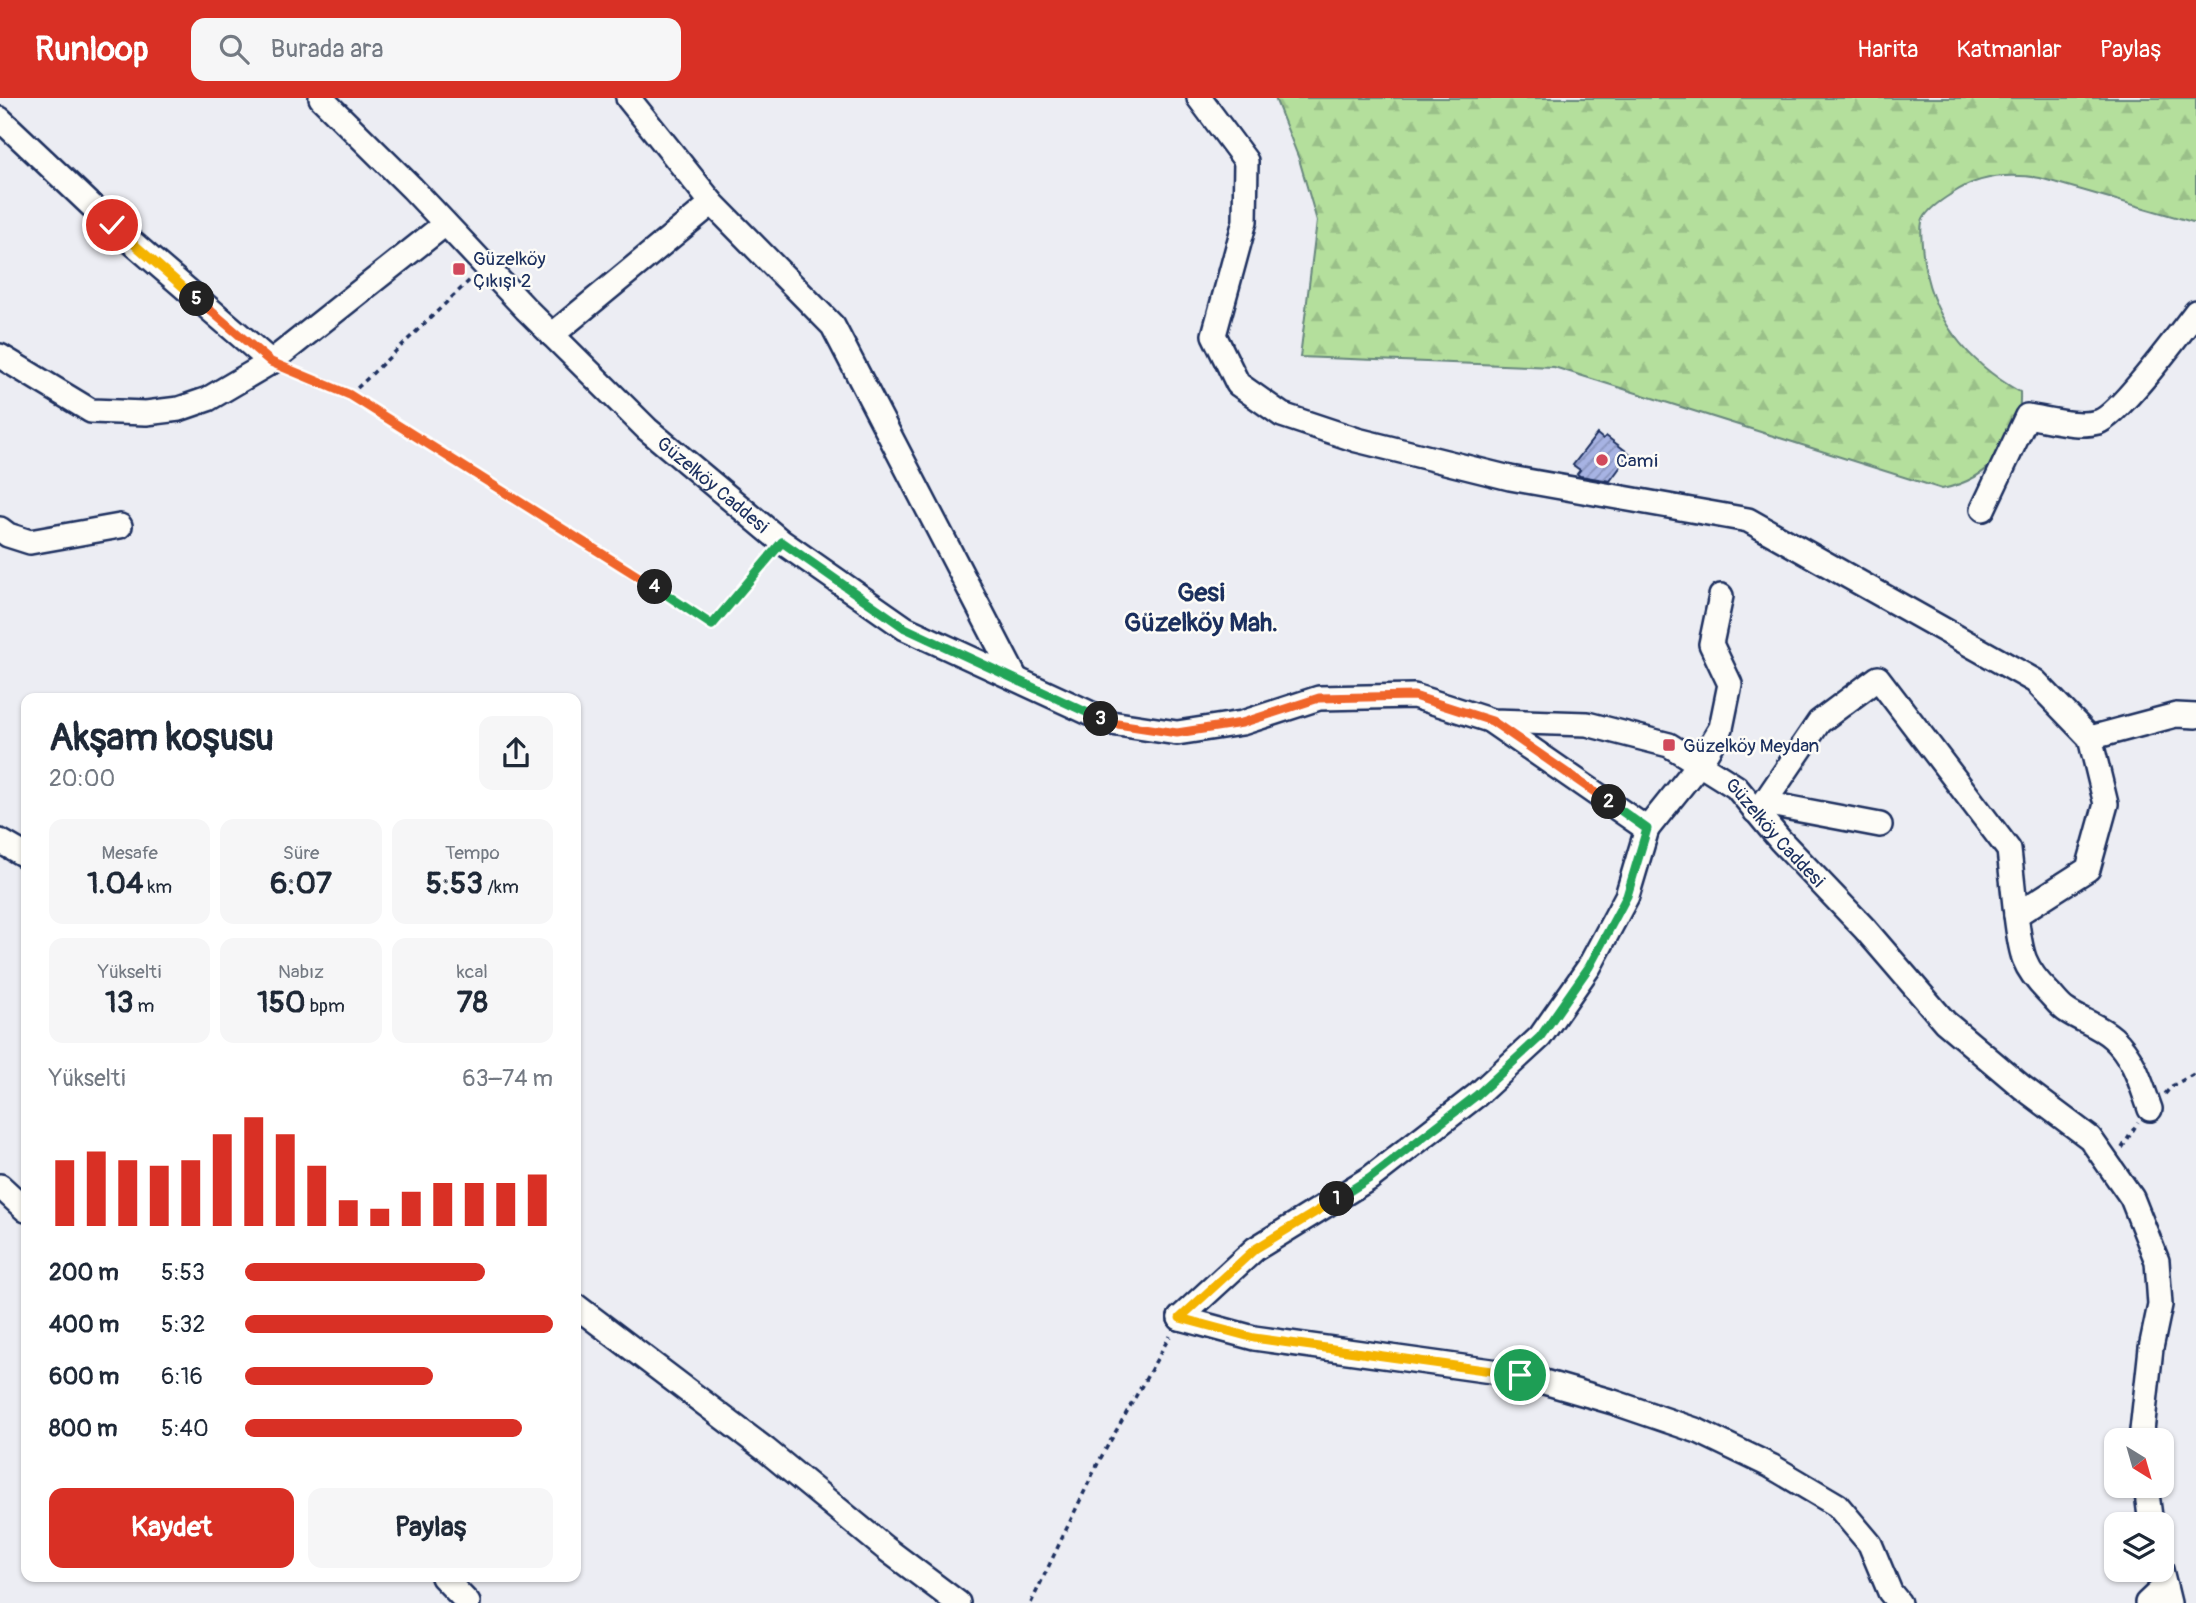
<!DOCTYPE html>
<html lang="tr">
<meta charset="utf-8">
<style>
body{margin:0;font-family:Pangolin,sans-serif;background:#f6f6f7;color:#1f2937;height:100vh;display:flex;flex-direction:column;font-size:26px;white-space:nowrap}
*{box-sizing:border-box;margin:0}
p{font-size:23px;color:#747a83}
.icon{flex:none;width:38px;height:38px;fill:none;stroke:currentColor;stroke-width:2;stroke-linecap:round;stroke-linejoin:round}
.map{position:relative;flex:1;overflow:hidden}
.sheet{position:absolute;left:21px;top:595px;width:560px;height:889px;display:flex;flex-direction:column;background:#fff;border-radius:14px;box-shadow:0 2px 5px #0004}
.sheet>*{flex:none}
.needle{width:46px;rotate:143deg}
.fabs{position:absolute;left:2104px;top:1330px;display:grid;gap:14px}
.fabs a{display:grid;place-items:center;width:70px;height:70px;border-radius:14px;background:#fff;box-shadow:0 2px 5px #0004;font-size:35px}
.pin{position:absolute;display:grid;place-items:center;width:60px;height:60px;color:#fff;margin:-30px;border:4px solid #fff;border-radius:50%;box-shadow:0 2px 7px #0007}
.km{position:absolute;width:35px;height:35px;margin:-18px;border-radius:50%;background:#222;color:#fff;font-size:19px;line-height:35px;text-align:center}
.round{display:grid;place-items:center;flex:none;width:74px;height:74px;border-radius:14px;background:#f6f6f7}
.summary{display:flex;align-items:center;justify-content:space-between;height:119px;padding:0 28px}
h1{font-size:38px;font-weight:700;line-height:52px}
.stats{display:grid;grid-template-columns:repeat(3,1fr);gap:10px;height:119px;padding:7px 28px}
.stats div{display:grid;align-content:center;border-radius:14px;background:#f6f6f7;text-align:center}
.stats b{font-size:30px;font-weight:700}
.stats small{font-size:19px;font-weight:400}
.stats p{font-size:19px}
.chart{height:196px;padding:14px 28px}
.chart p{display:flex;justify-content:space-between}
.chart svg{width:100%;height:126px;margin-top:7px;stroke:#d93025;stroke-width:6}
.primary-button{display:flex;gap:14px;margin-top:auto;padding:14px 28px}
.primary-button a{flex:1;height:80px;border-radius:14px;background:#d93025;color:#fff;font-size:28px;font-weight:700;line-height:80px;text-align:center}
.primary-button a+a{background:#f6f6f7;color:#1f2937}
ul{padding:0 28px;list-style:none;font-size:23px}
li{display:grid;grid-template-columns:112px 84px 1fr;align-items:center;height:52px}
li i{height:18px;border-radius:9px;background:#d93025}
header{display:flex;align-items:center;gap:42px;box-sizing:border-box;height:98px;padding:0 35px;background:#d93025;color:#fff}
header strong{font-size:33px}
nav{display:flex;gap:38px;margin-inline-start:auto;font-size:24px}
.search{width:490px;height:63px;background:#f6f6f7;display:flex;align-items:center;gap:18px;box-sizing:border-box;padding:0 24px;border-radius:14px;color:#747a83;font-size:26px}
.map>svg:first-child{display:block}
.forest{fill:url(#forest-firs);stroke:#68877d;stroke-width:2}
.building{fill:url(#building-hatch);stroke:#1b2f5e;stroke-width:2}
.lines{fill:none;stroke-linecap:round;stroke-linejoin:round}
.minor-casing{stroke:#1b2f5e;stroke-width:28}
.path{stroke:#1b2f5e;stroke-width:3.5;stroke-dasharray:5 5;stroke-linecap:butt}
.minor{stroke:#fdfcf7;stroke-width:23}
.split-1-casing{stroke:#fff;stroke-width:14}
.split-2-casing{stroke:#fff;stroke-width:14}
.split-3-casing{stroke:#fff;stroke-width:14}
.split-4-casing{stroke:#fff;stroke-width:14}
.split-5-casing{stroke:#fff;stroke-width:14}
.split-6-casing{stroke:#fff;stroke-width:14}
.split-1{stroke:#f5b400;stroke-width:9}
.split-2{stroke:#22a559;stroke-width:9}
.split-3{stroke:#f0652b;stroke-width:9}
.split-4{stroke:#22a559;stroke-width:9}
.split-5{stroke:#f0652b;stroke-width:9}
.split-6{stroke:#f5b400;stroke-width:9}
.poi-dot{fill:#d1495b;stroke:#fdfcf7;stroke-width:2.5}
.labels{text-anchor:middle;stroke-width:5;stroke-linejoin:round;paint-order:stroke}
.poi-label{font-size:19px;fill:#1b2f5e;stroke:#fdfcf7;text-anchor:start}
.street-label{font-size:19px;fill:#1b2f5e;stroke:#fdfcf7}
.district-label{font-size:26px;font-weight:bold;fill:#1b2f5e;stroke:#fdfcf7}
</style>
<header>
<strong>Runloop</strong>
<div class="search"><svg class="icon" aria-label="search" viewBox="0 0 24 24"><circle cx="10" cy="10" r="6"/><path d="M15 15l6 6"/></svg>Burada ara</div>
<nav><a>Harita</a><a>Katmanlar</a><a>Paylaş</a></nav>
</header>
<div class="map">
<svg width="2196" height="1505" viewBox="0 0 2196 1505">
<defs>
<pattern id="forest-firs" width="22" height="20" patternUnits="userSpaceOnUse" patternTransform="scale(1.75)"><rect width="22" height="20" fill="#b4df9c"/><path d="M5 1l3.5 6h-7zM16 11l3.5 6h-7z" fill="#9ac089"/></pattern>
<pattern id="building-hatch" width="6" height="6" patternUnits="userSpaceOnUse" patternTransform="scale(1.75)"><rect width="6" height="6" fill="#a7b3e3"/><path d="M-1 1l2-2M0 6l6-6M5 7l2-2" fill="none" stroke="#8792bb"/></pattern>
</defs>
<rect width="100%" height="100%" fill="#ecedf3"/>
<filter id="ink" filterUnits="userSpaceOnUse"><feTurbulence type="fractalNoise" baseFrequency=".0143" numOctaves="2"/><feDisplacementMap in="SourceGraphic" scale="14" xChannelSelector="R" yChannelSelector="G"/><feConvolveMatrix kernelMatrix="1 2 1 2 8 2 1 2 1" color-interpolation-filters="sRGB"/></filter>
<g filter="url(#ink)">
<path class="forest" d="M1275,0H2196V125L2040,80C2010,75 1979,77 1953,95C1943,101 1926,112 1922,124C1920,133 1922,146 1923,156C1929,218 1967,264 2020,294C2022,344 1991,381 1942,391L1554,269L1300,259L1317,123L1299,61Z"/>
<polygon class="building" points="1597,336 1603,341 1606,338 1630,356 1610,383 1580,378 1577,376 1580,372 1573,367"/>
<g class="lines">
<g class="minor-casing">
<g id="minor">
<path id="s1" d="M321,0L412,90L526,211L647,331L782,444L905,530L1111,625L1177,635L1242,625L1319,600L1414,598L1492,623L1587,626L1669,647L1736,689L1780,742L1865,831L1945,924L2022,989L2090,1040L2132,1100L2157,1163L2160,1207L2151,1250L2141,1342"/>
<polyline points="628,0 712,105 833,228 1015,579"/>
<polyline points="1199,0 1246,63 1245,123 1214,237 1238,286 1282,317 1357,342 1510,380 1748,422 2035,583 2090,640 2106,706 2088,771 2016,817 2009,752 1878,580 1819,624 1764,705 1755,713"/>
<polyline points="0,21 112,127 271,264"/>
<polyline points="552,237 712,105"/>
<polyline points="0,258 91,313 146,315 179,311 208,301 271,264 445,126"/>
<path d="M1983,411L2027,318C2048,321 2077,330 2098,324C2118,318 2180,235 2196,214"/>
<polyline points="0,431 8,437 30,444 120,428"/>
<polyline points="1492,624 1647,731 1700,665 1721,630 1730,586 1711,546 1721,498"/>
<polyline points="2090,640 2176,617 2196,618"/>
<polyline points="1764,705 1880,727"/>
<polyline points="0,743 26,758"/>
<path d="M2016,817C2021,854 2021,867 2048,894C2054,900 2060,909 2067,913C2082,923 2100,928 2113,940C2134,959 2141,986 2150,1011"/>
<polyline points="0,1088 26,1112"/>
<polyline points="576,1208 766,1352 885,1450 958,1505"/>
<polyline points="1180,1220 1254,1240 1520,1277 1613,1304 1698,1333 1771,1368 1837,1407 1870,1446 1890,1494 1899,1505"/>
<polyline points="1180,1220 1255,1151 1370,1080 1477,997 1540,939 1589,869 1627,798 1647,731"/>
<polyline points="2146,1388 2151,1426"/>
<polyline points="2161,1472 2169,1505"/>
<polyline points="443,1479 468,1505"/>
<polyline points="2147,1505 2165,1488"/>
</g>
</g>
<g class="path">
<polyline points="292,273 350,297 712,527 769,459"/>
<polyline points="350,297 472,180"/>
<polyline points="2165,996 2172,988 2196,975"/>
<polyline points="2122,1050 2138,1024"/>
<polyline points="1031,1505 1099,1363 1170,1238"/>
</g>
<use href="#minor" class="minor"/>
</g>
</g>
<g class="lines" filter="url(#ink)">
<g class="split-1-casing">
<polyline id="split-1" points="1337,1101 1255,1151 1180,1220 1254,1240 1520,1277"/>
</g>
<g class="split-2-casing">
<polyline id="split-2" points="1337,1101 1370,1080 1477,997 1540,939 1589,869 1627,798 1647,731 1609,704"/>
</g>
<g class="split-3-casing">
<polyline id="split-3" points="1101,621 1111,625 1177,635 1242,625 1319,600 1414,598 1492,623 1609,704"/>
</g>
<g class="split-4-casing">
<polyline id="split-4" points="655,489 712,527 782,444 905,530 1101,621"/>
</g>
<g class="split-5-casing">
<polyline id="split-5" points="197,201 271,264 350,297 655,489"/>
</g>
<g class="split-6-casing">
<polyline id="split-6" points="112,127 197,201"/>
</g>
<use href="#split-1" class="split-1"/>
<use href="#split-2" class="split-2"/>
<use href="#split-3" class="split-3"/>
<use href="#split-4" class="split-4"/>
<use href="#split-5" class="split-5"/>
<use href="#split-6" class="split-6"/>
</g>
<g class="poi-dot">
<rect x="452" y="164" width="14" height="14" rx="3.5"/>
<circle cx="1602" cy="362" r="7"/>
<rect x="1662" y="640" width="14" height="14" rx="3.5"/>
</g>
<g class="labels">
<g class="poi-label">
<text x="473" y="167">Güzelköy<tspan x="473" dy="22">Çıkışı 2</tspan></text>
<text x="1616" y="369">Cami</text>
<text x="1683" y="654">Güzelköy Meydan</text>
</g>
<g class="street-label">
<text dy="7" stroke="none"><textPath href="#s1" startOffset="551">Güzelköy Caddesi</textPath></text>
<text dy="7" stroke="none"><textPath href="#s1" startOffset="1727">Güzelköy Caddesi</textPath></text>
</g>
<g class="district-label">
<text x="1201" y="503">Gesi<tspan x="1201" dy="30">Güzelköy Mah.</tspan></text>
</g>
</g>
</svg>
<div class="fabs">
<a><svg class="needle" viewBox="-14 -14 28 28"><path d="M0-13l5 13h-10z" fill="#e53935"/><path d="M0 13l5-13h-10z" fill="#747a83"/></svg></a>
<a><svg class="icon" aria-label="layers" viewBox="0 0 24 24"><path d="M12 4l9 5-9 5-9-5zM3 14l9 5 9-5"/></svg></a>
</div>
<div class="pin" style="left:1520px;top:1277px;background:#1e9e55"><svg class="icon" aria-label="arrive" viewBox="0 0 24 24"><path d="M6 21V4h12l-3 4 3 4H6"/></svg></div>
<div class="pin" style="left:112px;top:127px;background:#d93025"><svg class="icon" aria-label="check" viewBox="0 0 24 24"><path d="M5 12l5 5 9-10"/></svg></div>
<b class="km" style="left:1337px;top:1101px">1</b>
<b class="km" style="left:1609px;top:704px">2</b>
<b class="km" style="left:1101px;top:621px">3</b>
<b class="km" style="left:655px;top:489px">4</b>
<b class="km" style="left:197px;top:201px">5</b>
<section class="sheet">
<div class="summary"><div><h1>Akşam koşusu</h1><p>20:00</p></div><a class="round"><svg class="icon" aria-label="share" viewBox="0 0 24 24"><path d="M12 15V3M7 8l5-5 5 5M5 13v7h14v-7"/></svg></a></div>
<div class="stats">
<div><p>Mesafe</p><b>1.04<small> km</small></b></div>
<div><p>Süre</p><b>6:07</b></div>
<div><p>Tempo</p><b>5:53<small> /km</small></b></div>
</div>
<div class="stats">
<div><p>Yükselti</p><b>13<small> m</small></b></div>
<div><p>Nabız</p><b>150<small> bpm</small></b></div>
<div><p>kcal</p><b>78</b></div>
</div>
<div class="chart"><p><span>Yükselti</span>63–74 m</p>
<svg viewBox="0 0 160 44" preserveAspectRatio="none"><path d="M5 44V21M15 44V18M25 44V21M35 44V23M45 44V21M55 44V12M65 44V6M75 44V12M85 44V23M95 44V35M105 44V38M115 44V32M125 44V29M135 44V29M145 44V29M155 44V26"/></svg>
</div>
<ul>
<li><b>200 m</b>5:53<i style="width:78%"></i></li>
<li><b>400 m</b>5:32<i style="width:100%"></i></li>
<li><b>600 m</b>6:16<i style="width:61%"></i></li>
<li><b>800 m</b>5:40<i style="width:90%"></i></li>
</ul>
<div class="primary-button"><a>Kaydet</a><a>Paylaş</a></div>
</section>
</div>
